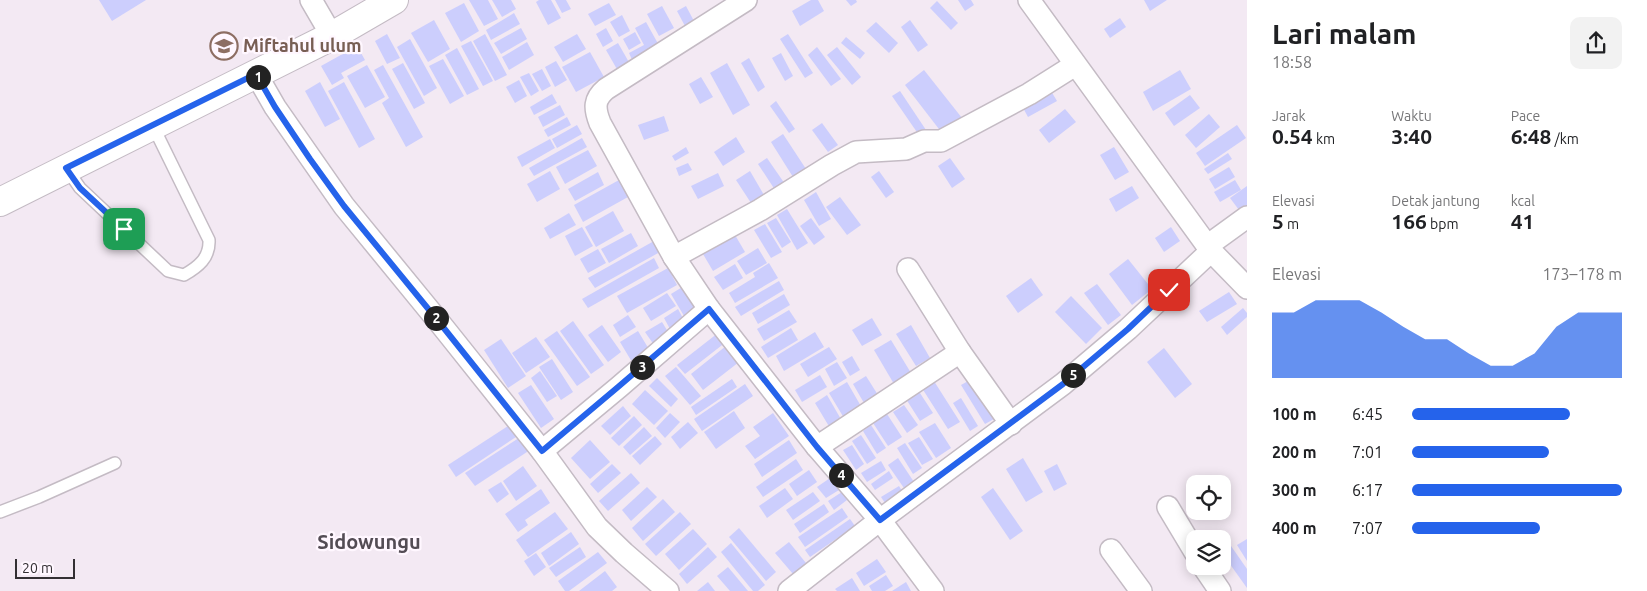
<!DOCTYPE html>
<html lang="id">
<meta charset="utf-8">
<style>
body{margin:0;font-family:Ubuntu,sans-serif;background:#f2f2f2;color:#202124;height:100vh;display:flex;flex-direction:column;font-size:19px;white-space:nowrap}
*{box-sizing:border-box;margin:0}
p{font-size:16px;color:#757577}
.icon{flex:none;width:28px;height:28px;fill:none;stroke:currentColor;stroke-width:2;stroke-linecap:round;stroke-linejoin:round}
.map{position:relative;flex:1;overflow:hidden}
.sheet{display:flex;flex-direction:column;background:#fff;width:400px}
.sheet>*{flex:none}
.tools{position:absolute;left:1186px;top:475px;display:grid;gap:10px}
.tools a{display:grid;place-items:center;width:45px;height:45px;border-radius:10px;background:#fff;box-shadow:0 2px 12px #0003;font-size:25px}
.scale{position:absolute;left:15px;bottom:12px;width:60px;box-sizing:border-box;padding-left:5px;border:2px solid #332f33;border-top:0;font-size:14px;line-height:18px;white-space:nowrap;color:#332f33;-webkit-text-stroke:4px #fff7ff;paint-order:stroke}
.pin{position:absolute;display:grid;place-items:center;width:42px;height:42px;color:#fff;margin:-21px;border-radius:10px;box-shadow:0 2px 8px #0006}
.km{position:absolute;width:25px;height:25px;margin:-12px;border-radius:50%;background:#222;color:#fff;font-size:14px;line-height:25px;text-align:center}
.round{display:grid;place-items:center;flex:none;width:52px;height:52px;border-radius:10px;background:#f2f2f2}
.summary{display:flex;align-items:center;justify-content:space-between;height:85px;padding:0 25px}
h1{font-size:28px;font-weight:700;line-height:38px}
.stats{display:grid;grid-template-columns:repeat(3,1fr);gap:8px;height:85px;padding:5px 25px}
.stats div{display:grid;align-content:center}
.stats b{font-size:21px;font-weight:700}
.stats small{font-size:14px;font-weight:400}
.stats p{font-size:14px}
.chart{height:140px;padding:10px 25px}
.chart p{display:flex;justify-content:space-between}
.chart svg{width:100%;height:90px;margin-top:5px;fill:#2563eb;opacity:.7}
ul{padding:0 25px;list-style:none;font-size:16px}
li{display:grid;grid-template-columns:80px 60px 1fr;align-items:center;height:38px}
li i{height:12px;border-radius:6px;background:#2563eb}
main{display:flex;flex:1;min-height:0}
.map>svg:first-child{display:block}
.building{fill:#cccefd}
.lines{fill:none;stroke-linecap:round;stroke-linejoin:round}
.lane-casing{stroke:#c4bbc4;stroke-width:14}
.street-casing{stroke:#c4bbc4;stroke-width:24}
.secondary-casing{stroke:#c4bbc4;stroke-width:30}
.lane{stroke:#fff;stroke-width:11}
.street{stroke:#fff;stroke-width:21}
.secondary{stroke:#fff;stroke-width:28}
.route-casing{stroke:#fff;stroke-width:10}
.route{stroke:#2563eb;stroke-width:6}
.labels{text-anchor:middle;stroke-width:4.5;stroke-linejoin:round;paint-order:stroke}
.education-label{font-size:18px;font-weight:bold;fill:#785e54;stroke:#fff7ff;text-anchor:start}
.quarter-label{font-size:20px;font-weight:bold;fill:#534c54;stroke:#fff7ff}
</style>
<main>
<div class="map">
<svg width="1247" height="591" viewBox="0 0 1247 591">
<rect width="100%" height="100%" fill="#f3e9f3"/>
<g class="building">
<polygon points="99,0 146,0 112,21"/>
<polygon points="469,0 488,0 498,19 484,26"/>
<polygon points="492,0 511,0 516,9 502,17"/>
<polygon points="539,0 551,0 561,18 548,25 536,2"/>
<polygon points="555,0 566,0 571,9 562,13"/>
<polygon points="811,0 818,0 824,11 800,26 792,11"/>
<polygon points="846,0 856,0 857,2 851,6"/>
<polygon points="958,0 971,0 974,5 965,11"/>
<polygon points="1144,0 1167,0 1150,11"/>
<polygon points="937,1 958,23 951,30 930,8"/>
<polygon points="464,3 479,31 461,42 445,13"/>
<polygon points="609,3 616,15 595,26 588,14"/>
<polygon points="662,6 674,28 659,36 647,14"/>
<polygon points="686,6 695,23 686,28 677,11"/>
<polygon points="514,13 520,24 491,40 486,30"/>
<polygon points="622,15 630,31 619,37 610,22"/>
<polygon points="1120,18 1126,27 1110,38 1104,29"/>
<polygon points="434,20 450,49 428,62 411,33"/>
<polygon points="910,20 928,45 918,52 901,27"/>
<polygon points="646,22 661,49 634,64 629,53 644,45 635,28"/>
<polygon points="876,22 898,43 889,53 866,31"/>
<polygon points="521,28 527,39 501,54 494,43"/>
<polygon points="606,28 613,41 603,47 596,34"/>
<polygon points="635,32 641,43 629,50 623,39"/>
<polygon points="387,34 400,58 387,64 375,41"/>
<polygon points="485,34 507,75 495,81 473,41"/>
<polygon points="577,34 586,49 563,62 554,47"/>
<polygon points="788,34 813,73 805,78 780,39"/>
<polygon points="846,37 865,53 860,59 841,43"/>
<polygon points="410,39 437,88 424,96 397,47"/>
<polygon points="471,41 493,81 483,86 461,46"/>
<polygon points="527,42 534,55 509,70 502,57"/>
<polygon points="618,43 630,64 618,71 606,50"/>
<polygon points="357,46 365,60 341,73 344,78 332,85 321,66"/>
<polygon points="817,47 841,79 831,86 808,55"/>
<polygon points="837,47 861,77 852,85 827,55"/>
<polygon points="457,48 479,89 467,95 445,55"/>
<polygon points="590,52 604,77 576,92 562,67"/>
<polygon points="781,53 793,76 785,81 772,58"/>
<polygon points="749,58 765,87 758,92 741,63"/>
<polygon points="443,59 464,96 450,104 429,66"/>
<polygon points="556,61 567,80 555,87 545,67"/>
<polygon points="403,63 425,103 414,109 392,69"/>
<polygon points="727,63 750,105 733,115 710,73"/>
<polygon points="367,65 385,97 365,108 347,76"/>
<polygon points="383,65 423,137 406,147 382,103 389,98 374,70"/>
<polygon points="542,69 551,86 542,91 532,74"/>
<polygon points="924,70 962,118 942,133 905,85"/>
<polygon points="1180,70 1191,89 1153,111 1143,92"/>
<polygon points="529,73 539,91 531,96 520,77"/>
<polygon points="701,77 713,97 700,104 689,84"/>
<polygon points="519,80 527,96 515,103 506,87"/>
<polygon points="320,82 340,119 325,127 305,91"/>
<polygon points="344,82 375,139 359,148 328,91"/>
<polygon points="900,91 928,133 921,138 892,96"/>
<polygon points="1051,91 1057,101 1028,117 1022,106"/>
<polygon points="552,94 557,103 534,115 530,107"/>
<polygon points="1190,95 1200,108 1174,126 1165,113"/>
<polygon points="776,101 795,129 789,133 770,106"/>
<polygon points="560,105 565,115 543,127 538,117"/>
<polygon points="1065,109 1076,122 1049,143 1039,130"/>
<polygon points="1209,114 1220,127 1196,148 1185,135"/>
<polygon points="664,116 669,131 644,140 638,125"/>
<polygon points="567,117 571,125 548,137 544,130"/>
<polygon points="822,123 838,145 828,152 812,130"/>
<polygon points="577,125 582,134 557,148 552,139"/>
<polygon points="1237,125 1246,138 1205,166 1196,153"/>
<polygon points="783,134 806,169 793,177 771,142"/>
<polygon points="736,137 745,152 723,166 714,152"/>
<polygon points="582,138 587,147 534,176 529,168"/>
<polygon points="550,139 555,148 522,167 517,157"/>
<polygon points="686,147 689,153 675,161 672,156"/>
<polygon points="1114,147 1129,172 1115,180 1100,155"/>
<polygon points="588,150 597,166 565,184 556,167"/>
<polygon points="1228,153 1232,159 1208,174 1204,169"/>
<polygon points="767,158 787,187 777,193 758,164"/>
<polygon points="950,158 965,179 952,188 938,166"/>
<polygon points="688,163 692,170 679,176 676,168"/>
<polygon points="1229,167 1235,177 1215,189 1209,179"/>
<polygon points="550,171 560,189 537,202 527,184"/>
<polygon points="750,171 764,195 751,203 736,180"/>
<polygon points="879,171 894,192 886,198 871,177"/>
<polygon points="598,172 604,185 575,201 568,189"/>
<polygon points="718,173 724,186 698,199 691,186"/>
<polygon points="619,180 628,197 583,222 574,205"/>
<polygon points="1235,180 1241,190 1220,202 1214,192"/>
<polygon points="1132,186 1139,198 1116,212 1109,199"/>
<polygon points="1247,186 1247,210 1242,214 1230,198"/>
<polygon points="816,192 831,219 819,226 804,200"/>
<polygon points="840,197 861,225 847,235 826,207"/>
<polygon points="787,209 808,243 797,250 777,215"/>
<polygon points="613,211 624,231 596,247 585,227"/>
<polygon points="569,213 576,225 550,239 544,228"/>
<polygon points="776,218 791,242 782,248 767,223"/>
<polygon points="811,218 825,237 814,245 800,226"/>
<polygon points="765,224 782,252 771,258 754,230"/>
<polygon points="582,227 593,246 575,256 565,236"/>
<polygon points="1171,227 1180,241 1164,252 1155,238"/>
<polygon points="631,233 638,246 609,263 601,249"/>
<polygon points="735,235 745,252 713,271 703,254"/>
<polygon points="654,241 660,252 595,288 588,278"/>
<polygon points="758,248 767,263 746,275 737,261"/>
<polygon points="598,249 606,263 588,273 580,259"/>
<polygon points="654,258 659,268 588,308 582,299"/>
<polygon points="1128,259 1152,289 1132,305 1109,274"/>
<polygon points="769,263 778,278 735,303 729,293 755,277 753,273"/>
<polygon points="735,264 743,278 723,290 714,277"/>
<polygon points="668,268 677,285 627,313 617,296"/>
<polygon points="1031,278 1043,295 1018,313 1006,296"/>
<polygon points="779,281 784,290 741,316 735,307"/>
<polygon points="1097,284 1121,315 1108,325 1084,293"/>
<polygon points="684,286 700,313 687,321 671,294"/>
<polygon points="1229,292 1237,304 1207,322 1199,311"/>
<polygon points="667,293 676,306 651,321 643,308"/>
<polygon points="784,294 790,305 758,324 752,313"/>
<polygon points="1071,296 1102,328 1086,344 1055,312"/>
<polygon points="1243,308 1247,313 1247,317 1227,335 1221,327"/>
<polygon points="678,309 684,320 670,329 664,318"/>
<polygon points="789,310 797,322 764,341 757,329"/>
<polygon points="628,315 636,327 620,337 613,325"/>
<polygon points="872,318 882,335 862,346 852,330"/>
<polygon points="573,321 604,365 591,374 560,331"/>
<polygon points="662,322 670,335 654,345 645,332"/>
<polygon points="602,325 621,352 608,362 588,335"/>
<polygon points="911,325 930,358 916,366 896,334"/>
<polygon points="791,328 798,340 768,358 761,347"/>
<polygon points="557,331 590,377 577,386 544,340"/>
<polygon points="638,331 650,351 632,362 620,342"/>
<polygon points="815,332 824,347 784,371 776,356"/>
<polygon points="718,333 726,342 685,374 677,365"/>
<polygon points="536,337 550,357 526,373 512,353"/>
<polygon points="501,339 526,376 508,388 484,350"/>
<polygon points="891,340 911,373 894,384 874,350"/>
<polygon points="726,346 739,362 703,390 691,374"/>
<polygon points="829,347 837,359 808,377 800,364"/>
<polygon points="1164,348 1192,384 1175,398 1147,362"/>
<polygon points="852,356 860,370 850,376 842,362"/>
<polygon points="552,359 573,392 561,400 539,367"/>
<polygon points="837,362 847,378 834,386 825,369"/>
<polygon points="676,367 701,396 690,405 665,376"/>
<polygon points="540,371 557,396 547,402 531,378"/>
<polygon points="820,375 827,387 802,402 795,390"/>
<polygon points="866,376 878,395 864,403 853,384"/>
<polygon points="657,378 678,399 671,407 649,386"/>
<polygon points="932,378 960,422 948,429 920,385"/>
<polygon points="732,379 737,387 696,415 691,407"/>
<polygon points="970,380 994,419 985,424 961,385"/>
<polygon points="847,382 862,408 844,418 829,393"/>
<polygon points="745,384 753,396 702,431 694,419"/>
<polygon points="531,385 554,419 541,428 518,393"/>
<polygon points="645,390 668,411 654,425 632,404"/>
<polygon points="918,390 933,413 920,421 906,399"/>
<polygon points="827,395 842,421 830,428 815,403"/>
<polygon points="961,398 978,426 970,431 953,403"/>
<polygon points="904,405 918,425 907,433 893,412"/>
<polygon points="623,406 631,416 610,435 601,426"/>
<polygon points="734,411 745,428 716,449 704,432"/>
<polygon points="670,413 680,422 665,438 656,428"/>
<polygon points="773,413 789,436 755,459 745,446 760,436 753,427"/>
<polygon points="887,414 902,437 888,446 873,423"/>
<polygon points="634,416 642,425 619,446 611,438"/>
<polygon points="688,422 698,433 680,449 671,437"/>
<polygon points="935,423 951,448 936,458 919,432"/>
<polygon points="871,425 886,448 877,454 863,431"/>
<polygon points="508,426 516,437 456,477 448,465"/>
<polygon points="644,427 652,436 630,455 623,447"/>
<polygon points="861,435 876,458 867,464 852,441"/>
<polygon points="522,436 530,450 475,486 465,473"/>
<polygon points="655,436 662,444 640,465 632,456"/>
<polygon points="919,437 933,459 922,465 908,443"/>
<polygon points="590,440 610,462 590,479 571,458"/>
<polygon points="789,440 797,453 762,477 754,464"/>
<polygon points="905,443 922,468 913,474 897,448"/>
<polygon points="852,445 864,464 856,470 843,450"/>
<polygon points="898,458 916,485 906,491 888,465"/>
<polygon points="1023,458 1043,492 1026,502 1006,469"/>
<polygon points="796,459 803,470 763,497 756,487"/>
<polygon points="881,461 886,470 867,482 861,473"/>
<polygon points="612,464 621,473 598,493 590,484"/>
<polygon points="1057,464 1067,484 1054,491 1044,471"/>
<polygon points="523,466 537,486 516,501 503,481"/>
<polygon points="809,470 817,482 797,496 789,484"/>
<polygon points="889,471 893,478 875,490 871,484"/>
<polygon points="631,473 640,483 608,511 599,501"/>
<polygon points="830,478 839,490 826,498 817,487"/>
<polygon points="501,482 509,494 497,503 488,490"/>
<polygon points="899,486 904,494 887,506 881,497"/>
<polygon points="647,487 657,497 631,521 622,510"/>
<polygon points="785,488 793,499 767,518 759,506"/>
<polygon points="993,488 1023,531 1010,540 981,497"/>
<polygon points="541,489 550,503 525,520 528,525 518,532 505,514"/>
<polygon points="813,492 820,501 793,520 786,510"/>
<polygon points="842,492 847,500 834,510 828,501"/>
<polygon points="663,499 675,512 643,541 632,528"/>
<polygon points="824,504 829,512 800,533 794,524"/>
<polygon points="842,508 848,517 805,547 798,537"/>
<polygon points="555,512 568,529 528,557 516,540"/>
<polygon points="680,512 691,524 656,556 645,544"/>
<polygon points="850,519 855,526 810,557 805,550"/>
<polygon points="739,528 776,572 766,581 729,537"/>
<polygon points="693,529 707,544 679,570 665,554"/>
<polygon points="571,532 579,544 549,566 541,553"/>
<polygon points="1247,539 1247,561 1237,545"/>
<polygon points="789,542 806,563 793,574 775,553"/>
<polygon points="731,543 765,585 758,591 753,591 721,552"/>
<polygon points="1231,546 1247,569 1247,588 1222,553"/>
<polygon points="580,547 586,557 556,577 549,568"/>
<polygon points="708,547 717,557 687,584 679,574"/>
<polygon points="598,552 607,563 569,591 565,591 558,581"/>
<polygon points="536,553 546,567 534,576 524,561"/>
<polygon points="877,559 886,572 864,586 856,573"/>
<polygon points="728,567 748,591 730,591 717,576"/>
<polygon points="605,571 617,587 612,591 579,591"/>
<polygon points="886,575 893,586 885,591 872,591 869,586"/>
<polygon points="852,578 860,591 837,591 835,589"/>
<polygon points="708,582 715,591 697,591"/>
<polygon points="906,582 911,591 892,591"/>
</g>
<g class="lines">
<g class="lane-casing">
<g id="lane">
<path d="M66,168L80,188L168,271L184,275C198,267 210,258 209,240L153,126"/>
<polyline points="0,512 39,497 115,463"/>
</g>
</g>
<g class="street-casing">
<g id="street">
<polyline points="311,0 332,36"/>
<path d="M746,0L606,89C594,99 594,108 600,123L674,257L709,309L817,447L880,520L933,591"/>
<polyline points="1029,0 1211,251 1247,288"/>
<polyline points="256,74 275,107 344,206 439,322 542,451 597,527 624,553 668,591"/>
<polyline points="1207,246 1247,217"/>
<polyline points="674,257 760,210 832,165 856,152 906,149 924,141 941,141 1029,94 1075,65"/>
<polyline points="908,269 960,352 1011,424"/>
<polyline points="817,447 960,352"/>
<polyline points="542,451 619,387 709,309"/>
<polyline points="1168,507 1195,552"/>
<polyline points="1111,550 1141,591"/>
<polyline points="1203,566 1220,591"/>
<polyline points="789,591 880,520 1063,384 1128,329 1211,251"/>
</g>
</g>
<g class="secondary-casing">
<polyline id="secondary" points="0,202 332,36 394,0"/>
</g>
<use href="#lane" class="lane"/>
<use href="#street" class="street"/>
<use href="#secondary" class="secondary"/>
</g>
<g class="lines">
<g class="route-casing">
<polyline id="route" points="124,229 80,188 66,168 256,74 275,107 310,159 344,206 439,322 542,451 618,387 709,309 817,447 880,520 1063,384 1128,329 1169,290"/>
</g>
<use href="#route" class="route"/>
</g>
<defs>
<g id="school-ring" transform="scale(1.4375)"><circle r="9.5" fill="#fff7ff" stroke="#8d6e63" stroke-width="1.5"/><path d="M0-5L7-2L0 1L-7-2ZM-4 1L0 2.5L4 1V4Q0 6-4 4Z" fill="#8d6e63"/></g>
</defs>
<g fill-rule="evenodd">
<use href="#school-ring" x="224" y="46"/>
</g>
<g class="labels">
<g class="education-label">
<text x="243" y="52">Miftahul ulum</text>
</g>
<g class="quarter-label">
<text x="369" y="549">Sidowungu</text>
</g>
</g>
</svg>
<div class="tools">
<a><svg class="icon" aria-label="locate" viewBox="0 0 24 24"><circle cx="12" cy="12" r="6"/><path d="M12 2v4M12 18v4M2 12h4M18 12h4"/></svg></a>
<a><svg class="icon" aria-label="layers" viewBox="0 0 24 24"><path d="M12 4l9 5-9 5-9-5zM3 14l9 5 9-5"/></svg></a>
</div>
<div class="scale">20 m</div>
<div class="pin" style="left:124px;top:229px;background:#1e9e55"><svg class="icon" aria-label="arrive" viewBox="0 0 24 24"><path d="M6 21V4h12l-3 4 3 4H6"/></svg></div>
<div class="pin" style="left:1169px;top:290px;background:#d93025"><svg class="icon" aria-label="check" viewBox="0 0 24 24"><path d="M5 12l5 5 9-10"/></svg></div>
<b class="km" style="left:258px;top:77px">1</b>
<b class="km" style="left:436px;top:318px">2</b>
<b class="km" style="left:642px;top:367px">3</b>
<b class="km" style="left:841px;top:475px">4</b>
<b class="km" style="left:1073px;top:375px">5</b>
</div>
<section class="sheet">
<div class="summary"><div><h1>Lari malam</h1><p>18:58</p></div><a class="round"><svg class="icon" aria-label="share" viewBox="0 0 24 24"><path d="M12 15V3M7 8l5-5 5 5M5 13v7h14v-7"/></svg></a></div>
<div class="stats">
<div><p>Jarak</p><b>0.54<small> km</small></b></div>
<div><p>Waktu</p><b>3:40</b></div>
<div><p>Pace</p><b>6:48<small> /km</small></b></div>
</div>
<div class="stats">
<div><p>Elevasi</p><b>5<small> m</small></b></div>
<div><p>Detak jantung</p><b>166<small> bpm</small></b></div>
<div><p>kcal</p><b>41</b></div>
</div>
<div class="chart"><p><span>Elevasi</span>173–178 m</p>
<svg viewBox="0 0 160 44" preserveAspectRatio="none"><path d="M0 44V12L10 12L20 6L30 6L40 6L50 12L60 19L70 25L80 25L90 32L100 38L110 38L120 32L130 19L140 12L150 12L160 12V44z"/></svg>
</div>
<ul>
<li><b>100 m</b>6:45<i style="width:75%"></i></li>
<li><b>200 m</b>7:01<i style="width:65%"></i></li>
<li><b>300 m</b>6:17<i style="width:100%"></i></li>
<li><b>400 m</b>7:07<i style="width:61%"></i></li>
</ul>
</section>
</main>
